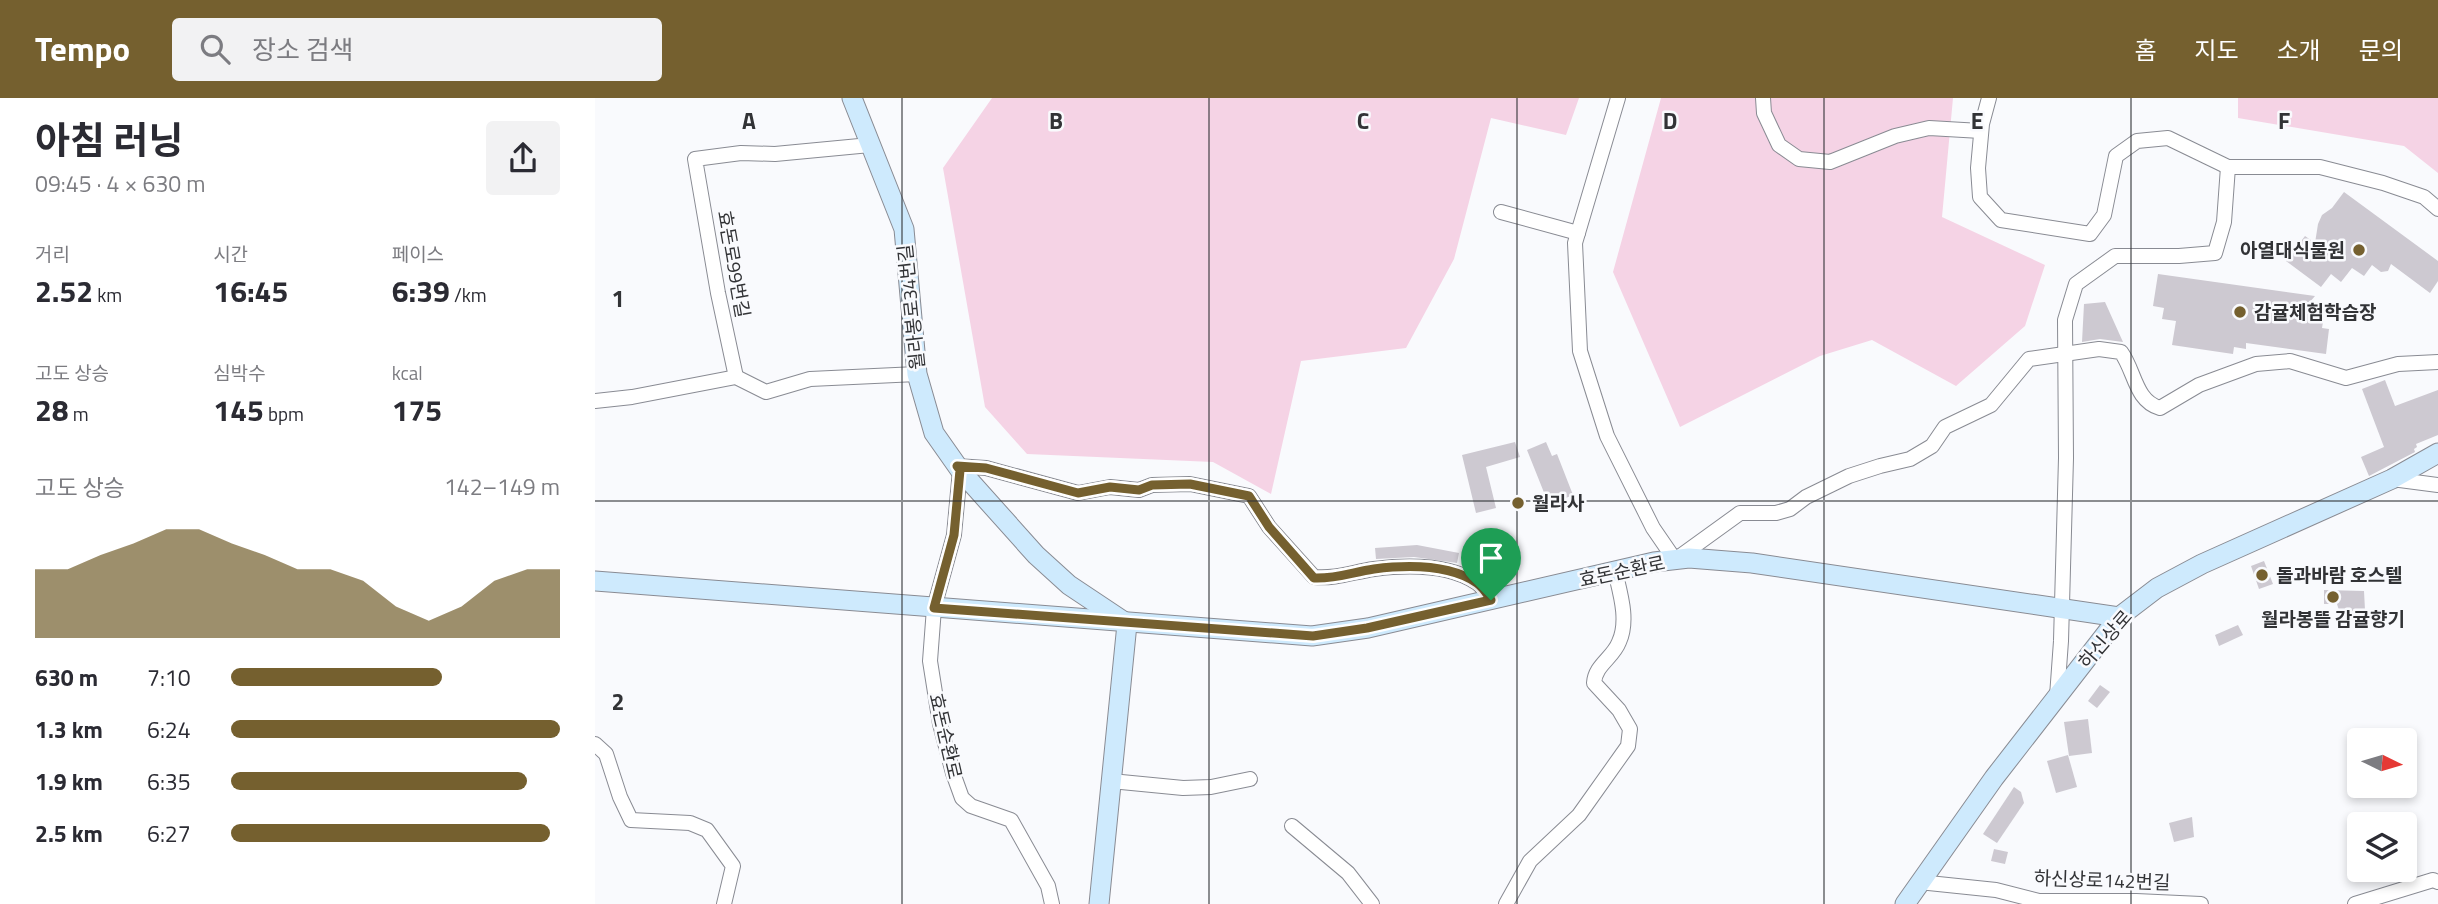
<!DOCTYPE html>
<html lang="ko">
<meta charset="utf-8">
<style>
body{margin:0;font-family:"Titillium Web","Noto Sans KR",sans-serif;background:#f2f2f3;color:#2b2b33;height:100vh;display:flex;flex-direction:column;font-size:26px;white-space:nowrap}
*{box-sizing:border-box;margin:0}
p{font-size:23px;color:#7c7c81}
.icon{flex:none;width:38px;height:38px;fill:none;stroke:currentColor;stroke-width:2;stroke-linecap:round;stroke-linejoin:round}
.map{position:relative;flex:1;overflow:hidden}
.panel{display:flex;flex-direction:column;background:#fff;width:595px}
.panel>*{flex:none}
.needle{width:46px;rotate:95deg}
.buttons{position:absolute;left:1752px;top:630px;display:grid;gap:14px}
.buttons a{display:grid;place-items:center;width:70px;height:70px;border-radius:7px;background:#fff;box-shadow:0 4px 10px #0003;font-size:35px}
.pin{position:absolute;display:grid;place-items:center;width:60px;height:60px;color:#fff;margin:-72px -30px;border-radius:50% 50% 50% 0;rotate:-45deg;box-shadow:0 0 7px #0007}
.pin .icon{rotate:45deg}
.round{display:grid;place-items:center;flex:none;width:74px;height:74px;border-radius:7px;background:#f2f2f3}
.summary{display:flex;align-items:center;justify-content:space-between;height:119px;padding:0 35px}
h1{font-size:38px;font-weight:700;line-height:52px}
.metrics{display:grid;grid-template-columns:repeat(3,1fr);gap:10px;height:119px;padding:7px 35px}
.metrics div{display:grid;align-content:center}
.metrics b{font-size:30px;font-weight:700}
.metrics small{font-size:19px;font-weight:400}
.metrics p{font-size:19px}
.chart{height:196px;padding:14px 35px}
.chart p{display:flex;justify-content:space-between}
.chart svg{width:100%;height:126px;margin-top:7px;fill:#75602f;opacity:.7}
ul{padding:0 35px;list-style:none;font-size:23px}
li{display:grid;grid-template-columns:112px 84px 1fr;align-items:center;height:52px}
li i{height:18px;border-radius:9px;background:#75602f}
header{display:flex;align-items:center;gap:42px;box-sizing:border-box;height:98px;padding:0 35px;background:#75602f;color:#fff}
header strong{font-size:33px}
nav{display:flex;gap:38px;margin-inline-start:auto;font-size:24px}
.search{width:490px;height:63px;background:#f2f2f3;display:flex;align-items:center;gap:18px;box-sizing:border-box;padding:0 24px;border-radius:7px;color:#7c7c81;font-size:26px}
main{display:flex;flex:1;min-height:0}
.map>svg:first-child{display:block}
.green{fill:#f5d3e5}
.building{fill:#cdc9d1}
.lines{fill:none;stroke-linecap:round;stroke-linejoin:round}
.street-casing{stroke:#898b93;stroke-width:16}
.secondary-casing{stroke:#898b93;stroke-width:21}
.street{stroke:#fff;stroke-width:14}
.secondary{stroke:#ceeafd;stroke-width:19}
.route-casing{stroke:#fff;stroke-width:14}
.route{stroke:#75602f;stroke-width:9}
.grid{fill:none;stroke:#323336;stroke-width:2;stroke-opacity:0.55}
.poi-dot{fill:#75602f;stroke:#f9fafd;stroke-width:2.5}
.labels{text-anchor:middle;stroke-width:5;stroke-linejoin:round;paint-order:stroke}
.poi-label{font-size:19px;font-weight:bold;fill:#323336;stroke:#f9fafd;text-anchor:start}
.street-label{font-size:19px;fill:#323336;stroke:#f9fafd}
.grid-label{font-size:23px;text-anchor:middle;font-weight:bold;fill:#323336;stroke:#f9fafd;stroke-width:5;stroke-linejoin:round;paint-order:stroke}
</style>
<header>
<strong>Tempo</strong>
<div class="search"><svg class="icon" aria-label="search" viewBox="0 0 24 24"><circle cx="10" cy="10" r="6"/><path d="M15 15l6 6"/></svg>장소 검색</div>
<nav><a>홈</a><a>지도</a><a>소개</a><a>문의</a></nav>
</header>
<main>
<section class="panel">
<div class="summary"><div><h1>아침 러닝</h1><p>09:45 · 4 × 630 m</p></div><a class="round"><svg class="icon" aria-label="share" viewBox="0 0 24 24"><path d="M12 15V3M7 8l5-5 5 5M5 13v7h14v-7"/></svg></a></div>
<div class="metrics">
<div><p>거리</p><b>2.52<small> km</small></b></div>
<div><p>시간</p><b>16:45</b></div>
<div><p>페이스</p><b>6:39<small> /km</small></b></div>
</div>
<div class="metrics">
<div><p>고도 상승</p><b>28<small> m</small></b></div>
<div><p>심박수</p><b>145<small> bpm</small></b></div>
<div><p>kcal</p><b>175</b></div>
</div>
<div class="chart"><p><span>고도 상승</span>142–149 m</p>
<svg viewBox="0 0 160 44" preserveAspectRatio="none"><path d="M0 44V20L10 20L20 15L30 11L40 6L50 6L60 11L70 15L80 20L90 20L100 24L110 33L120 38L130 33L140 24L150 20L160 20V44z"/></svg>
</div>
<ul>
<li><b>630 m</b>7:10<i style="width:64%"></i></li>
<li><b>1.3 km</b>6:24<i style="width:100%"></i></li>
<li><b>1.9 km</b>6:35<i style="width:90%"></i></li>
<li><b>2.5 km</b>6:27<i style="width:97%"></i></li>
</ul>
</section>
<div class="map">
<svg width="1843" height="806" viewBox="0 0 1843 806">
<rect width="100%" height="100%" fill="#f9fafd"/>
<g class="green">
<polygon points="397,0 984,0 971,37 896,20 859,161 811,250 706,263 676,396 618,364 432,356 390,309 348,70"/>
<polygon points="1066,0 1358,0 1347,119 1450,167 1430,228 1361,288 1277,242 1225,258 1085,329 1018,174"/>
<polygon points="1643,0 1843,0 1843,75 1809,48 1643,20"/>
</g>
<g class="building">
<polygon points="1749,94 1843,163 1843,183 1835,195 1796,166 1793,173 1786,174 1777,167 1769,178 1757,170 1746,184 1736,176 1726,189 1691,163 1710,138 1720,145 1723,126 1727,117 1737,110"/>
<polygon points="1563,176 1720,198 1714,205 1723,207 1722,217 1729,218 1727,230 1734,231 1731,256 1651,245 1651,251 1639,249 1638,256 1577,247 1581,223 1567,221 1569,210 1558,208"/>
<polygon points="1510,204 1528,244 1505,241 1487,244 1489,206"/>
<polygon points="1790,282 1800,308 1843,292 1843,337 1821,346 1822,349 1819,351 1820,354 1774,378 1766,359 1789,349 1767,291"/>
<polygon points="920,344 925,359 891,369 901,410 881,415 867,357"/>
<polygon points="951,344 957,358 962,356 978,397 954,407 932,352"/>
<polygon points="822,447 864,455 862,465 819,459 781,461 780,450"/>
<polygon points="1669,463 1678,486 1664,491 1656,468"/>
<polygon points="1729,492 1769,493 1770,512 1757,513 1758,518 1747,522 1742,506 1729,506"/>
<polygon points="1643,527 1648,537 1624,548 1620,537"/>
<polygon points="1505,587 1515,594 1502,610 1493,603"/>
<polygon points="1493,621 1497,655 1474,658 1469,624"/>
<polygon points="1473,657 1482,689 1461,695 1452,663"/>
<polygon points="1419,689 1426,694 1429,705 1402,745 1388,736"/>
<polygon points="1597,719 1599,739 1579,744 1574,725"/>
<polygon points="1399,751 1413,754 1410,766 1396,763"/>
</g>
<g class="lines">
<g class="street-casing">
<g id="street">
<path d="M1023,0L980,145L985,253L1012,338L1058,430L1080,462L1145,415H1181L1195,411L1211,399L1254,378L1285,368L1315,361L1337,348L1350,329L1396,307L1434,261L1504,251L1526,254C1540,273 1540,303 1565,310L1604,287L1661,266L1695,263L1751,280L1803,266L1843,264"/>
<polyline points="1168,0 1169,15 1184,47 1204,61 1235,64 1300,38 1334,30 1386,33"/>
<polyline points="1394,0 1387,26 1383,70 1385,99 1406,122 1495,136 1509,117 1521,58 1542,43 1573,40 1633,69"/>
<polyline points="906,114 983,135"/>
<polyline points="141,279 123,195 100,61 146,55 180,56 275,47"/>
<polyline points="0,303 37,299 141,279 171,294 215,281 322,276"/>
<path d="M362,368L391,370L483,395L515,389L544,392L557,387L595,386L654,398L674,429L719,479C741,481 758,474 779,471C811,467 854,466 882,485C888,489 892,496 896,502"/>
<polyline points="365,372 359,437 339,510 335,563 345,626 358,675 367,700 376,708 416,722 453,788 457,806"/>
<polyline points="1797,381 1843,387"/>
<polyline points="1462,598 1466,543 1471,360 1470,222 1481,186 1520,158 1584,158 1620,155 1629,124 1633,69 1725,69 1788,85 1829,99 1843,111"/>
<polyline points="0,646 11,656 25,699 36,722 95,725 112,732 138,768 129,806"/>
<polyline points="516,683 588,690 616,689 655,681"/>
<polyline points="697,728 753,775 777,806"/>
<polyline points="1324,784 1401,792 1444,803 1541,803 1606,806"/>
<path d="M911,806L935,763L984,717L1033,648L1035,631L1024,612L999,585C1000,567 1018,560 1024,544C1034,522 1025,495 1020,473"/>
<polyline points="1760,806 1838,782 1843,784"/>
</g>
</g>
<g class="secondary-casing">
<g id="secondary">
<polyline points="257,0 309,131 322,276 339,335 365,372 441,457 474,487 531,525"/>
<polyline points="0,483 717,538 773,530 1059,464 1094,460 1157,465 1524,519"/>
<polyline points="504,806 532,526"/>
<polyline points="1310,806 1399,680 1524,519 1562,490 1607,466 1797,381 1843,355"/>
</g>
</g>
<use href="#street" class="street"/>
<use href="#secondary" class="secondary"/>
</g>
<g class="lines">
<g class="route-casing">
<path id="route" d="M362,368L391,370L483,395L515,389L544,392L557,387L595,386L654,398L674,429L719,480C741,481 758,474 779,471C811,467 854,466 882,485C888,489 892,496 896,502L772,530L718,538L339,510L359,437L365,372Z"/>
</g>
<use href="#route" class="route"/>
</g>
<path class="grid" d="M307,0V806M614,0V806M922,0V806M1229,0V806M1536,0V806M0,403H1843"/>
<g class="poi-dot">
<circle cx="1764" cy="152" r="7"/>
<circle cx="1645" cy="214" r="7"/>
<circle cx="923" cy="405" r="7"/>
<circle cx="1667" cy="477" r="7"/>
<circle cx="1738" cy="499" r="7"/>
</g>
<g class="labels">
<g class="poi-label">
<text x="1750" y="159" text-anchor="end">아열대식물원</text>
<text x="1659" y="221">감귤체험학습장</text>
<text x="937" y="412">월라사</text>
<text x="1681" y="484">돌과바람 호스텔</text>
<text x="1738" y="528" text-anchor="middle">월라봉뜰 감귤향기</text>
</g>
<g class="street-label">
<text transform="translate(139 166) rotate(80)" y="7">효돈로99번길</text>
<text transform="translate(316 209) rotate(-96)" y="7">월라봉로34번길</text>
<text transform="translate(1027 473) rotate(-12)" y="7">효돈순환로</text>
<text transform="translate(1510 541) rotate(-49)" y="7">하신상로</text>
<text transform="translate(351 638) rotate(77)" y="7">효돈순환로</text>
<text transform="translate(1507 782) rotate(2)" y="7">하신상로142번길</text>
</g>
</g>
<g class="grid-label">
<text x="154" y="31">A</text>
<text x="461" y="31">B</text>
<text x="768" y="31">C</text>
<text x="1075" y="31">D</text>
<text x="1382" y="31">E</text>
<text x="1689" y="31">F</text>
<text x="23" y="209">1</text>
<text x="23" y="612">2</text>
</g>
</svg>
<div class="buttons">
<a><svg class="needle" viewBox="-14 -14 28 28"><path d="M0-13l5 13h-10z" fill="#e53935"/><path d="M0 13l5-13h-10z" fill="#7c7c81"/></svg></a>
<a><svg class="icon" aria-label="layers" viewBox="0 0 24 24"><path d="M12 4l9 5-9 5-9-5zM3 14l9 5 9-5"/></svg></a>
</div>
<div class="pin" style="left:896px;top:502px;background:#1e9e55"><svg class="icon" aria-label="arrive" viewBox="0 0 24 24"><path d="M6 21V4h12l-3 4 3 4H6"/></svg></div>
</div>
</main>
